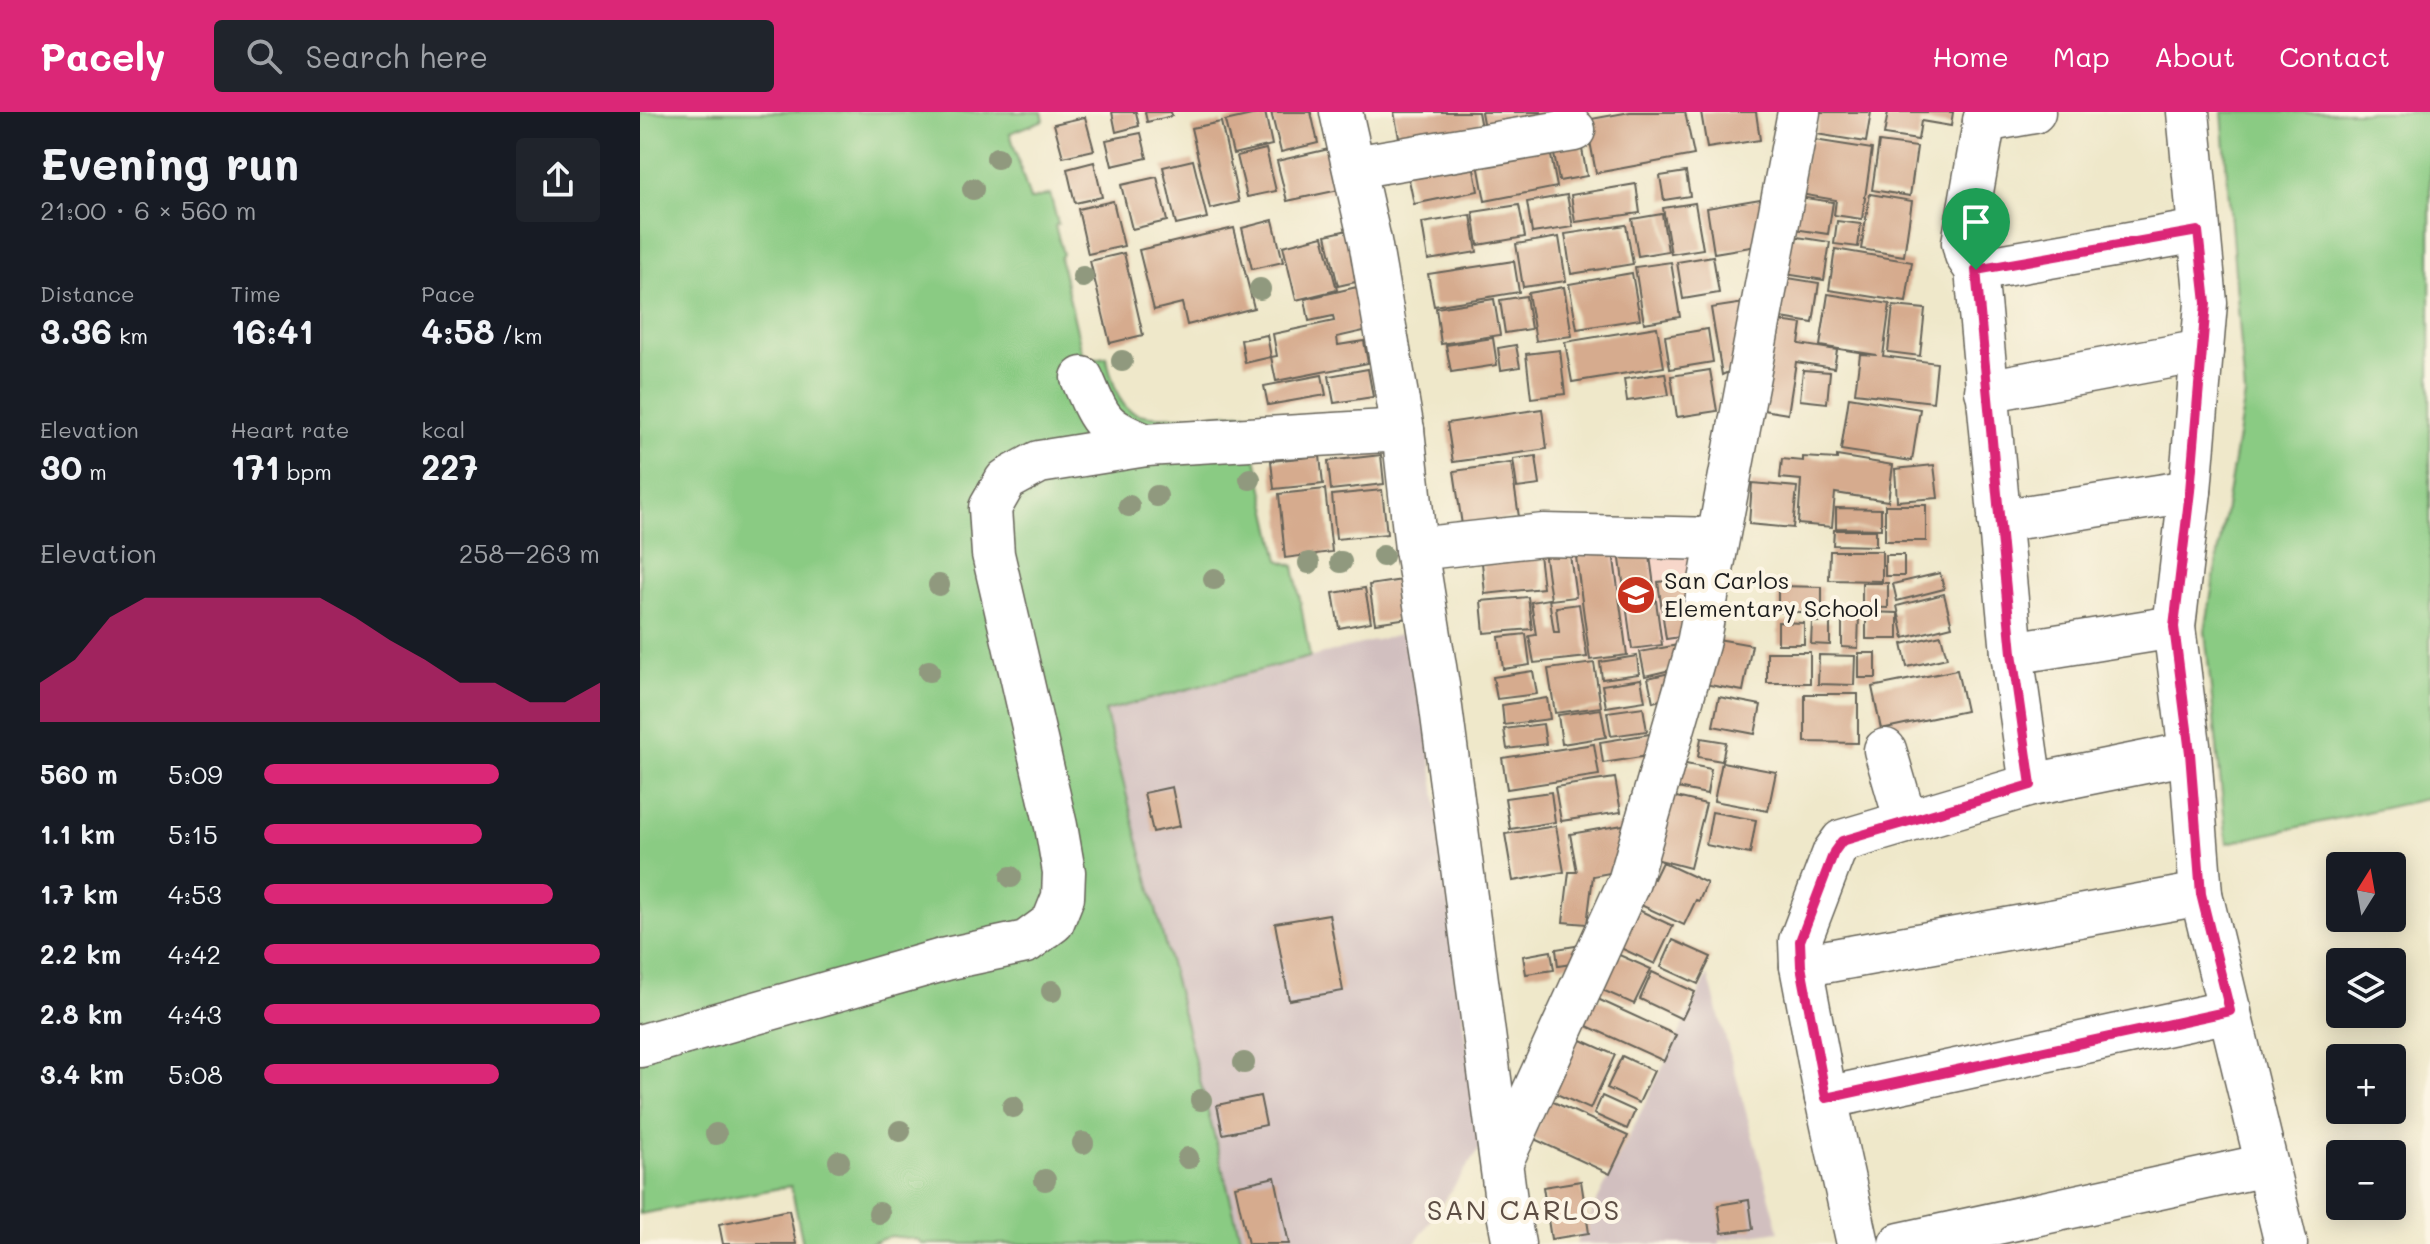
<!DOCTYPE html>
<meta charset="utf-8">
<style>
body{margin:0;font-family:Mali,sans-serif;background:#20242c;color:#f1f3f6;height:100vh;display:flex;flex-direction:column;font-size:30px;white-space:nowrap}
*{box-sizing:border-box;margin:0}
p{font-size:26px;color:#9ea1a6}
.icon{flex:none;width:44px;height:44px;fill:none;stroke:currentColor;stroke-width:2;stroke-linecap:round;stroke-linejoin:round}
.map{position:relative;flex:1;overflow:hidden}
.details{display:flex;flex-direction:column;background:#171b24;width:640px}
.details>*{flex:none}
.needle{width:52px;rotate:11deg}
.fabs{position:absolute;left:1686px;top:740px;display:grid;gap:16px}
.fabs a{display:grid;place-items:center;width:80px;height:80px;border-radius:8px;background:#171b24;box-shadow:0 4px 20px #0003;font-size:40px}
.pin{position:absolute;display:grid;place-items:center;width:68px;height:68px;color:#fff;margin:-82px -34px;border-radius:50% 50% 50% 0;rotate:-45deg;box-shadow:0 0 8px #0007}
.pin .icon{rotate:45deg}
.round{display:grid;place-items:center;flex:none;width:84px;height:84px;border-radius:8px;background:#20242c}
.overview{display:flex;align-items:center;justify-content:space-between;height:136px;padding:0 40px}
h1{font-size:44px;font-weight:700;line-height:60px}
.figures{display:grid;grid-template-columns:repeat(3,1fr);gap:12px;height:136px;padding:8px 40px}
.figures div{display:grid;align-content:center}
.figures b{font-size:34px;font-weight:700}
.figures small{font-size:22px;font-weight:400}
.figures p{font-size:22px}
.chart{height:224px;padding:16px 40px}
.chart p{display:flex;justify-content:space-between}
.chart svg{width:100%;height:144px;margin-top:8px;fill:#db2777;opacity:.7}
ul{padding:0 40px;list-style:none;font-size:26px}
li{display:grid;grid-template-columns:128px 96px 1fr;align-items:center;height:60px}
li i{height:20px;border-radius:10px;background:#db2777}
header{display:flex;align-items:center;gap:48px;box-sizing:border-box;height:112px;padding:0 40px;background:#db2777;color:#fff}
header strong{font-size:38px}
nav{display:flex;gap:44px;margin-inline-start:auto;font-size:28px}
.search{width:560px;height:72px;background:#20242c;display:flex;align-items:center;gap:20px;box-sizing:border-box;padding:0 28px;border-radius:8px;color:#9ea1a6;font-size:30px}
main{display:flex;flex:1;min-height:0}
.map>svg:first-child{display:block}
.built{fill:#f6d1c5}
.industrial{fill:#d1bfbf}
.green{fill:#8acb83;stroke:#537450;stroke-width:2}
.building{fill:#d6ab8e}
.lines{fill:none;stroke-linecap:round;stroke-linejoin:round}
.minor-casing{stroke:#666359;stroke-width:45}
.minor{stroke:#fff;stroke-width:42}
.tree{fill:#90997e}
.route-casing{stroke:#fff;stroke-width:16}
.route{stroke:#db2777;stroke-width:10}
.labels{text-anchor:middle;stroke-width:8;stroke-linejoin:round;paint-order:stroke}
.poi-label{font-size:24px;fill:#1c1c1c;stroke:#fcf5e5;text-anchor:start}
.quarter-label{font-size:28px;letter-spacing:2px;fill:#5d4e44;stroke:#fcf5e5}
</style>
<header>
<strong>Pacely</strong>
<div class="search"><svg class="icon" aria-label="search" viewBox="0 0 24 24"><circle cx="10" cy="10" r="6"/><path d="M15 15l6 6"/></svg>Search here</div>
<nav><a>Home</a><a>Map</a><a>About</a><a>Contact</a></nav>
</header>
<main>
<section class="details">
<div class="overview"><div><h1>Evening run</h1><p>21:00 · 6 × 560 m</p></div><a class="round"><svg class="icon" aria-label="share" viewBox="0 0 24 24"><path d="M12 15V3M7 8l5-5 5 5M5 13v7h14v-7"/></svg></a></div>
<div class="figures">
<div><p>Distance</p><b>3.36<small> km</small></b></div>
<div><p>Time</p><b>16:41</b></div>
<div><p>Pace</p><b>4:58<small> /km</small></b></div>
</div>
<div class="figures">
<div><p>Elevation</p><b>30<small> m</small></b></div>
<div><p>Heart rate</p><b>171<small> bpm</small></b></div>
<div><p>kcal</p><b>227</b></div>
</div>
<div class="chart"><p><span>Elevation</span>258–263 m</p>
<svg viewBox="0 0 160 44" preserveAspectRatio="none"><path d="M0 44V32L10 25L20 12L30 6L40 6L50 6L60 6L70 6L80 6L90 12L100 19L110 25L120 32L130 32L140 38L150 38L160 32V44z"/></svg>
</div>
<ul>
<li><b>560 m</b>5:09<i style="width:70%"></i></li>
<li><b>1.1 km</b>5:15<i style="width:65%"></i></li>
<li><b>1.7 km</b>4:53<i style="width:86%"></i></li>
<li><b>2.2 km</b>4:42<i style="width:100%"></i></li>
<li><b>2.8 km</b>4:43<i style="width:100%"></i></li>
<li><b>3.4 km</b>5:08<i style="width:70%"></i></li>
</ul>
</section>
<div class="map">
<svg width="1790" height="1132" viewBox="0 0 1790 1132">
<rect width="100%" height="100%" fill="#fcf5e5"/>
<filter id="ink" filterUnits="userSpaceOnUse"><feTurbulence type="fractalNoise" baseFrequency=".0125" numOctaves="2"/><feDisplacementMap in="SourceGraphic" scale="16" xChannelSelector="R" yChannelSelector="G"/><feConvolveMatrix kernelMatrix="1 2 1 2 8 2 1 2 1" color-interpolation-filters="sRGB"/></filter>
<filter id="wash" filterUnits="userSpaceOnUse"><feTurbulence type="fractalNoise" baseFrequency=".006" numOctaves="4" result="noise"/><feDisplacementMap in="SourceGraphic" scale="32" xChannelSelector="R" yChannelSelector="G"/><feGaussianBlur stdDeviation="1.8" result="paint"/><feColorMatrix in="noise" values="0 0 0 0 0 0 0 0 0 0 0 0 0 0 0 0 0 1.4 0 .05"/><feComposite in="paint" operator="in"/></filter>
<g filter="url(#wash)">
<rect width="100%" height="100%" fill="#efe8ca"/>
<polygon class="built" points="930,434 1063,434 1046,531 949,550"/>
<g class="industrial">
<polygon points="775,518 840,1036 775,1132 602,1132 465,599"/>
<polygon points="1068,863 1139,1119 1080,1128 1080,1132 936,1132"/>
</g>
<g class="green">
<path d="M0,0H402L404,8L370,21L390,88L410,82L418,112L415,114L423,142L420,146L444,249L466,245C471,260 475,286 488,297C506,312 579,300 606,301L639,448L654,454L670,545L465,599L602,1132H282L278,1128L251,1124L229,1132H163L151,1074L0,1102Z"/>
<polygon points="1582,0 1790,0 1790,686 1587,731 1565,519 1605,283"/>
</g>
<g id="blocks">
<g class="building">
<polygon points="472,0 496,0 499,14 476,20"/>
<polygon points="505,0 531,0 532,4 507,10"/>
<polygon points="625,0 632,33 593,42 585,9"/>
<polygon points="631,0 671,0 678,31 641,40"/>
<polygon points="754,0 838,0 842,21 761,36"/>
<polygon points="841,0 901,0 903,10 845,21"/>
<polygon points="990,0 1045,0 1054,43 956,61 946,8"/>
<polygon points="1061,0 1116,0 1120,28 1067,36"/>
<polygon points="1180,0 1231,0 1226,30 1176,22"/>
<polygon points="1248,0 1313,0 1311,14 1281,9 1278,28 1244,23"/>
<polygon points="445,5 454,38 423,45 414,12"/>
<polygon points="581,10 599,90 570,97 551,16"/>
<polygon points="501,21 507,46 472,54 466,28"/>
<polygon points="939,21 947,64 919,69 911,26"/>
<polygon points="1168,27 1232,37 1222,107 1194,103 1196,88 1160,82"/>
<polygon points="908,28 917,75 845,89 836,41"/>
<polygon points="1239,30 1277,35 1270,84 1232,78"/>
<polygon points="626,37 636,79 607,85 597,44"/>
<polygon points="689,37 699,78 647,89 637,49"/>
<polygon points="831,40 838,79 774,92 766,53"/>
<polygon points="553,48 567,106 536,113 523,55"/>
<polygon points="454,50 462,85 435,91 427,57"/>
<polygon points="1046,60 1050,84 1024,88 1020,64"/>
<polygon points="517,65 527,109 492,117 481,73"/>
<polygon points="996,72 1000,101 935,110 931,83"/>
<polygon points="1230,82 1272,89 1264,144 1221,137"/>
<polygon points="927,83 933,115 892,121 887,90"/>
<polygon points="1132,85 1123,133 1074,141 1067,96"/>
<polygon points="1159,85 1193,90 1188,122 1154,117"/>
<polygon points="473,89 484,134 448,142 438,97"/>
<polygon points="1055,91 1063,137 1031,142 1023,96"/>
<polygon points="879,93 885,125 838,133 833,100"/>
<polygon points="1022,102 1028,139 998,144 992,107"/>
<polygon points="831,103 837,140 788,148 782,111"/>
<polygon points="633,108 643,150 612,157 602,116"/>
<polygon points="1197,109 1221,112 1218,135 1194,132"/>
<polygon points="986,113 993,152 931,162 925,122"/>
<polygon points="594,116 614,196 547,213 542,191 514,198 499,138"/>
<polygon points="708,118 720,169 698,174 686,123"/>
<polygon points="683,124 697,178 656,188 643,134"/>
<polygon points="1151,124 1190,130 1184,168 1145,162"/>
<polygon points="919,125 926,169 883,175 876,132"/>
<polygon points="1195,137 1272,150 1266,190 1189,178"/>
<polygon points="484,141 503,223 470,231 450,149"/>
<polygon points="1073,144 1079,181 1043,187 1037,150"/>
<polygon points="874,149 879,180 794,194 788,162"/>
<polygon points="1031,150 1040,205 1004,211 995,155"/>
<polygon points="992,161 1000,207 937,217 929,172"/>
<polygon points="1136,164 1179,171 1173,211 1129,204"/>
<polygon points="717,175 728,218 697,225 698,233 724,229 728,251 636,269 631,245 637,244 633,222 694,209 693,204 669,209 665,187"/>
<polygon points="924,175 932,224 896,229 888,181"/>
<polygon points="1188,182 1250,192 1243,244 1297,251 1293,290 1215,281 1220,242 1237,243 1180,234"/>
<polygon points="886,184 891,217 865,221 860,188"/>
<polygon points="854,187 860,223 801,232 796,196"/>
<polygon points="1111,190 1099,255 1082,263 1071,196"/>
<polygon points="1253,194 1285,197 1280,244 1248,240"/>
<polygon points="1130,208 1162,212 1159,232 1197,238 1194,256 1156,250 1148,302 1117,297"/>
<polygon points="1017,215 1024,255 932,270 925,230"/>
<polygon points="1068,217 1073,250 1030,257 1025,224"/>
<polygon points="627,223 631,245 605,251 601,228"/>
<polygon points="853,226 857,253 811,260 806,233"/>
<polygon points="876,233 880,255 861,258 858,236"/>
<polygon points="920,238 925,282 891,286 886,242"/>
<polygon points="728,257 733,285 694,291 689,264"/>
<polygon points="1070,258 1077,299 1037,305 1031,264"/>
<polygon points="1163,258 1190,260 1187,291 1160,288"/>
<polygon points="1025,261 1029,283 987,289 984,267"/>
<polygon points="682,263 686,283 628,293 624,274"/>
<polygon points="1209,285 1280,297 1272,349 1201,338"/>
<polygon points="902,297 907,337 813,350 807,311"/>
<polygon points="741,343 744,372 691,378 688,349"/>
<polygon points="680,344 683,372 634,377 631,349"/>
<polygon points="896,344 900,373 877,376 873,347"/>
<polygon points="1197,344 1253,353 1248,389 1195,381 1192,415 1158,412 1161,368 1140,366 1142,347 1163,349 1163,345 1197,347"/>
<polygon points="871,351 879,405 822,413 814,359"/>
<polygon points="1294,353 1298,386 1257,389 1255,357"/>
<polygon points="1112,371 1157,375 1153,416 1109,412"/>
<polygon points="685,377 692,440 645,446 639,382"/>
<polygon points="742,378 747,422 696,427 692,383"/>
<rect x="1245" y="393" width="41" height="36"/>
<polygon points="1196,396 1241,397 1241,417 1196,416"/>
<polygon points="1194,418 1236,418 1236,434 1193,433"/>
<polygon points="898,434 903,476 845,482 841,440"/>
<polygon points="929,436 936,485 911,488 904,439"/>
<polygon points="1009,437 1022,533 992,537 979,440"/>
<polygon points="1190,439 1242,439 1242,469 1189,468"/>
<polygon points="973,440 987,543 950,548 936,445"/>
<rect x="1245" y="443" width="19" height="21"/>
<polygon points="1300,461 1304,477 1257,489 1253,472"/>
<polygon points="769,467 775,505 735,511 729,473"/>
<polygon points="1046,467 1054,523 1026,527 1018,470"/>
<polygon points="1222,471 1248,471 1248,496 1222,495"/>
<polygon points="1138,474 1182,475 1182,500 1138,500"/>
<polygon points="725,476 731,510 699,516 693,481"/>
<polygon points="1304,482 1312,514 1264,526 1257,494"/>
<polygon points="888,485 892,517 844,521 841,489"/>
<polygon points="909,487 914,520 919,520 916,495 939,492 947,545 894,551 889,524 896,523 891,490"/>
<polygon points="1226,500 1258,501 1258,527 1226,527"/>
<polygon points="1202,503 1219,503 1218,536 1202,535"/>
<polygon points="1138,510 1164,511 1164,532 1138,532"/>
<polygon points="1172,510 1190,510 1190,533 1171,532"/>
<polygon points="886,522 890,553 863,557 859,525"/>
<polygon points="1301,523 1307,546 1267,555 1262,532"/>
<polygon points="1072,526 1112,533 1103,579 1064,572"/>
<polygon points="1038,533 1039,556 1005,564 1000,540"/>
<rect x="1127" y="540" width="43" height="31"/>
<rect x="1219" y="541" width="17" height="25"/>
<polygon points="1179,543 1215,544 1214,573 1178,572"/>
<polygon points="997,544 999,562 962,567 960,550"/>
<polygon points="954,551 961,595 915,601 908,557"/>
<polygon points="1317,558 1326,599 1241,617 1232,575"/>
<polygon points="893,559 897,582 857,587 853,565"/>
<polygon points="1038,559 1032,585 1013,590 1008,566"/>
<polygon points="1001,567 1005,589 966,595 962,573"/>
<polygon points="1165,582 1218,582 1218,631 1165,630"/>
<polygon points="1079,585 1121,593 1115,622 1073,614"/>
<polygon points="907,586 910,607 864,613 862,593"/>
<polygon points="1003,595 1007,619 971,624 967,600"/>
<polygon points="961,597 966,625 922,632 918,603"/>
<polygon points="903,612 906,632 867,637 864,617"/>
<polygon points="1010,622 1014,643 963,651 960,630"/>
<polygon points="1061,626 1086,630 1082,649 1058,645"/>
<polygon points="954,632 959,663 867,677 862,646"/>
<polygon points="1036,650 1071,657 1067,682 1032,675"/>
<polygon points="1082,650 1136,660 1128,699 1074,689"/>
<polygon points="975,666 981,700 921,709 915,675"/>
<polygon points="532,675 540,714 513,720 504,681"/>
<polygon points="911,680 915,710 870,717 865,686"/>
<polygon points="1019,681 1066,692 1050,756 1004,744"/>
<polygon points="1072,700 1116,708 1110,742 1066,733"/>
<polygon points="983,713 991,757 953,764 947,812 923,810 929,760 937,760 930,722"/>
<polygon points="916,714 924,760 873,769 865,722"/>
<polygon points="1022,750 1067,771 1059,789 1056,788 1044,813 990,788 1002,762 1014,767"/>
<polygon points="990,794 1033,814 1015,852 972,832"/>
<polygon points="689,802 703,879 649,888 635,811"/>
<polygon points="1033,828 1071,845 1058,872 1021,855"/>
<polygon points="942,833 944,850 918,854 916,837"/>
<polygon points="968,838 1011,857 994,892 951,873"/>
<polygon points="911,839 914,858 886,862 883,844"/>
<polygon points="1012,860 1055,880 1042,907 1000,887"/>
<polygon points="949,883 1036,923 1024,949 936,909"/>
<polygon points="937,926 975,943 950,997 912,980"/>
<polygon points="982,944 1014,959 999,991 967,976"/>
<polygon points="620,984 626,1013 583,1022 577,993"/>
<polygon points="962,984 995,999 987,1017 954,1002"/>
<polygon points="909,988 988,1024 970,1062 892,1026"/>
<polygon points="635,1065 649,1132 608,1132 595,1074"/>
<polygon points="941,1069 949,1121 911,1127 903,1075"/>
<polygon points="1109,1088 1113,1117 1082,1121 1078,1093"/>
<polygon points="149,1098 156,1132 83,1132 79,1112"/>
</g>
</g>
</g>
<g filter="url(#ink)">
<use href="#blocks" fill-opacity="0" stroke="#666359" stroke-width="2"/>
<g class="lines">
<g class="minor-casing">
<g id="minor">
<polyline points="701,0 730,129 763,318 776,437 798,573 867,1096 874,1132"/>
<polyline points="1346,0 1323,131 1326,143 1336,158 1372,541 1391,673"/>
<polyline points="1548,0 1566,191 1550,379 1534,515 1550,641 1561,782 1646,1132"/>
<polyline points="1344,9 1394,0"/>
<polyline points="714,55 934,18"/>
<polyline points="1336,158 1558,119"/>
<path d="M442,266C460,308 461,316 506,333L763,318"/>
<polyline points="1346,279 1562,239"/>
<polyline points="1359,409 1550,379"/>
<polyline points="776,437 904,423 1077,427"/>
<polyline points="1372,541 1534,515"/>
<polyline points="1245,638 1266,710"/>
<polyline points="1161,854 1561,782"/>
<polyline points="0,934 306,847 386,830 413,810 423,785 424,760 416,714 353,442 350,396 366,368 399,350 506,333"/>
<polyline points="1186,986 1590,899"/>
<polyline points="862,1049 989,770 1058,532 1159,0"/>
<polyline points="1218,1132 1186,986 1161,854 1160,829 1194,740 1202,729 1391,673 1550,641"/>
<polyline points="1260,1132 1626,1053"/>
</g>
</g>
<use href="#minor" class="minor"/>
</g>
<g class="tree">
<circle cx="357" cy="46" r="11"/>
<circle cx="333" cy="77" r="11"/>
<circle cx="443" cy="165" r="11"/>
<circle cx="620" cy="177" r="11"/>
<circle cx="482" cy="249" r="11"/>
<circle cx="610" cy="367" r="11"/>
<circle cx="517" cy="384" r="11"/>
<circle cx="489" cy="394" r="11"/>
<circle cx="743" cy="444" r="11"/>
<circle cx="701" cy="450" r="11"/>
<circle cx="669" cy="451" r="11"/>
<circle cx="574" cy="467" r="11"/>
<circle cx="299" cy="473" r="11"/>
<circle cx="289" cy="559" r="11"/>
<circle cx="371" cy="765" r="11"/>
<circle cx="412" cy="879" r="11"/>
<circle cx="604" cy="951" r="11"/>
<circle cx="561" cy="988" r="11"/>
<circle cx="373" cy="995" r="11"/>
<circle cx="260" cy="1019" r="11"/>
<circle cx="76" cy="1022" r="11"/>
<circle cx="443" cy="1031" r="11"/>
<circle cx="548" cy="1046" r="11"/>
<circle cx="199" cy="1049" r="11"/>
<circle cx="405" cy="1068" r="11"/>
<circle cx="239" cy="1101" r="11"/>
</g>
</g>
<g class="lines" filter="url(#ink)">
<g class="route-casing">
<polygon id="route" points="1558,119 1566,191 1550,379 1534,515 1550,641 1561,782 1590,899 1186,986 1161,854 1160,829 1194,740 1202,729 1391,673 1372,541 1336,158"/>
</g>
<use href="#route" class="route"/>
</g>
<defs>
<g id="school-disc" transform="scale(2)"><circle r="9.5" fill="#c8321e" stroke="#fcf5e5"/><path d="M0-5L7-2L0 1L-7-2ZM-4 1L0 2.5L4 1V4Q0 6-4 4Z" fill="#fff"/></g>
</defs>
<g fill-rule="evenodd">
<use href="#school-disc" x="996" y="483"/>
</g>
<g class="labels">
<g class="poi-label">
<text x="1024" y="477">San Carlos<tspan x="1024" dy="28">Elementary School</tspan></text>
</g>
<g class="quarter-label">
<text x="884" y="1108">SAN CARLOS</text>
</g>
</g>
</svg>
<div class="fabs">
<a><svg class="needle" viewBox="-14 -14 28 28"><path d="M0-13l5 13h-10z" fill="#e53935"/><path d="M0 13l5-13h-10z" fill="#9ea1a6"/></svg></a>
<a><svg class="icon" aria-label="layers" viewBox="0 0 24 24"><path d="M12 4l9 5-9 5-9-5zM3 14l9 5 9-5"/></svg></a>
<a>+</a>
<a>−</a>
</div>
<div class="pin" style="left:1336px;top:158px;background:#1e9e55"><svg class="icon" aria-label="arrive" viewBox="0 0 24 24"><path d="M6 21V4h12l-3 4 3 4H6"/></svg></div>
</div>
</main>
